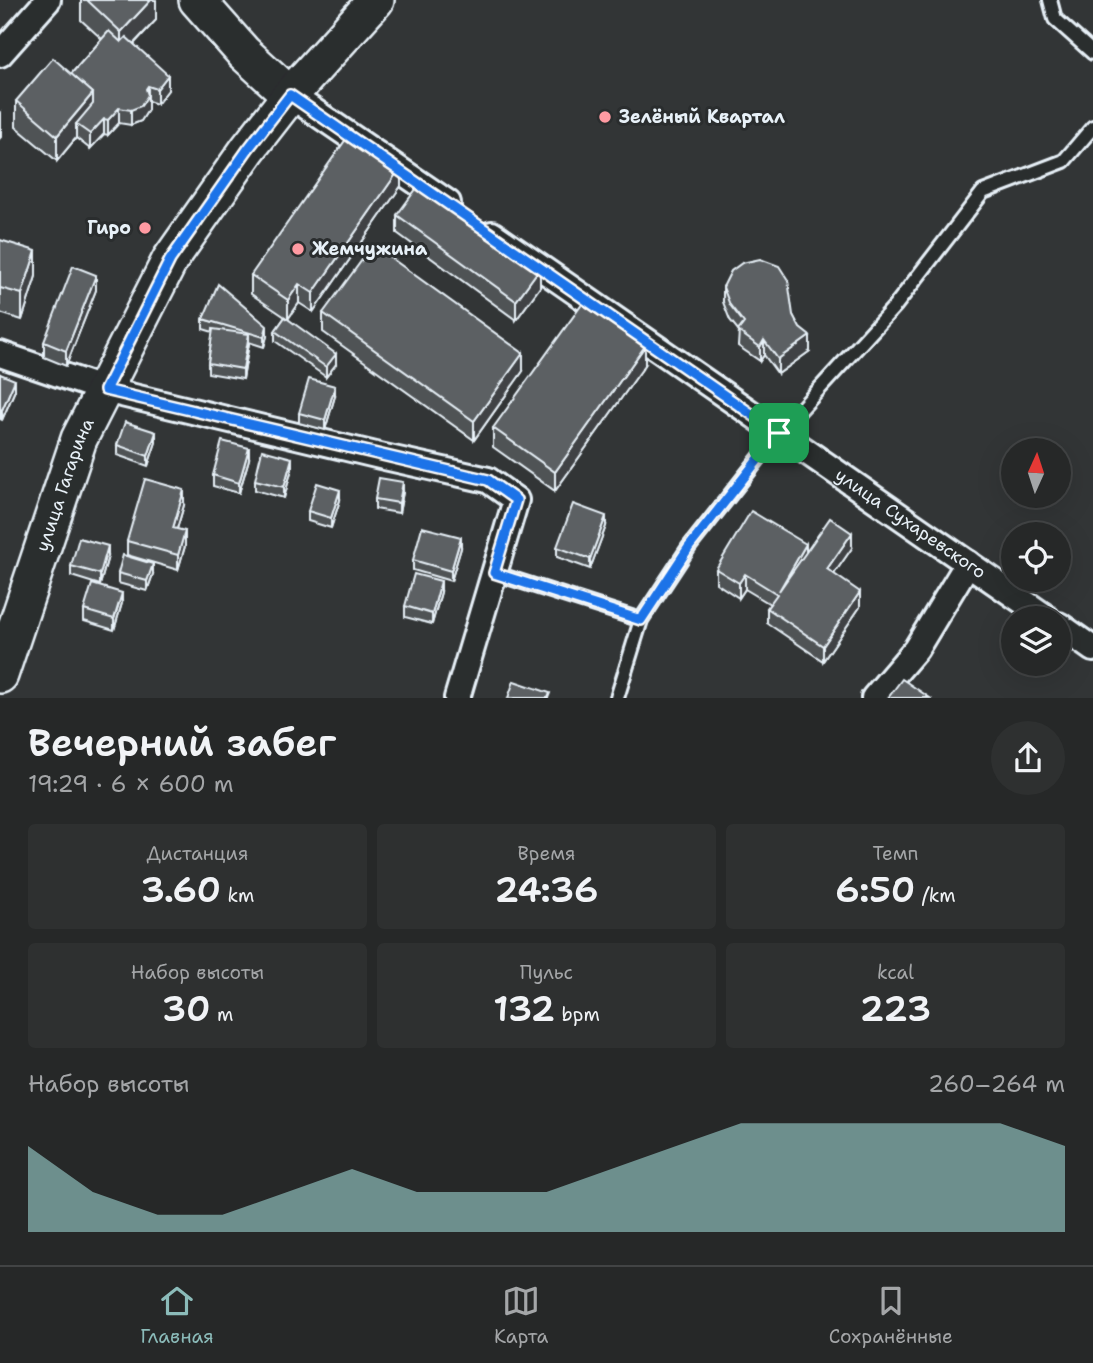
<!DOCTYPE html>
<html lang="ru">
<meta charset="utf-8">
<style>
body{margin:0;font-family:"Shantell Sans",sans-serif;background:#2e3030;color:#f1f3f6;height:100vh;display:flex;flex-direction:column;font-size:26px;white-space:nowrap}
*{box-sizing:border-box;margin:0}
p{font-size:23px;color:#a4a6a8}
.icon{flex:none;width:38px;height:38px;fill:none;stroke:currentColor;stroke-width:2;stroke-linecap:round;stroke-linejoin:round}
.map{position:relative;height:698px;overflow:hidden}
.panel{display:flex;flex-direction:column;background:#262828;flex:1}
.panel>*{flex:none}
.needle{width:46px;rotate:3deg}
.controls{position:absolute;left:1001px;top:438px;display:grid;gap:14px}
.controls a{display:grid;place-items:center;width:70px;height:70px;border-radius:50%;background:#262828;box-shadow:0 7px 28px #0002,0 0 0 2px #424445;font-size:35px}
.pin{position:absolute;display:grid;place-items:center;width:60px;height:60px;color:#fff;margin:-30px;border-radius:14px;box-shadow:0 4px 10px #0006}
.round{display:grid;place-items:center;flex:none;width:74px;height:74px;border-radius:37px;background:#2e3030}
.overview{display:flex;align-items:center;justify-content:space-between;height:119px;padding:0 28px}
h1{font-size:38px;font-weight:600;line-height:52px}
.stats{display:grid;grid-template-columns:repeat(3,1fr);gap:10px;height:119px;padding:7px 28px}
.stats div{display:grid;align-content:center;border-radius:7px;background:#2e3030;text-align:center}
.stats b{font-size:35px;font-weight:600}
.stats small{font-size:19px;font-weight:400}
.stats p{font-size:19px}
.chart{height:196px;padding:14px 28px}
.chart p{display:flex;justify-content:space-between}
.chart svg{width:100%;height:126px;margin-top:7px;fill:#8bbbb9;opacity:.7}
.tab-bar{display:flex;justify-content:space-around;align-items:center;height:98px;border-top:2px solid #424445;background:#262828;font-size:19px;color:#a4a6a8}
.tab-bar a{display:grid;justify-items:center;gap:4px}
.tab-bar .on{color:#8bbbb9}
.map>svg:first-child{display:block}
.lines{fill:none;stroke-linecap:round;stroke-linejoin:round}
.lane-casing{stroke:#e8f1f8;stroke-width:18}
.street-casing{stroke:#e8f1f8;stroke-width:30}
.secondary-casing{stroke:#e8f1f8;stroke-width:40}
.lane{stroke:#2a2d2e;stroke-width:12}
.street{stroke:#2a2d2e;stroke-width:24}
.secondary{stroke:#2a2d2e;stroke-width:35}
.wall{fill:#4f5355;stroke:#e8f1f8;stroke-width:2}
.shaded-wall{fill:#404345;stroke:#e8f1f8;stroke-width:2}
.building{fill:#5c6063;stroke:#e8f1f8;stroke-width:2}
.route-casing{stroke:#fff;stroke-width:14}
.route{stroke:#1a73e8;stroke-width:9}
.poi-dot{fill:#ff9aa2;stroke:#2a2d2e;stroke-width:2.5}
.labels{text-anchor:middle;stroke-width:6;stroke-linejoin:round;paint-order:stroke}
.poi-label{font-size:18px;font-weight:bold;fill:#e8f1f8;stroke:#2a2d2e;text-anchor:start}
.street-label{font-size:18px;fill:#e8f1f8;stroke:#2a2d2e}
</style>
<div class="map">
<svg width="1093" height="698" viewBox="0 0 1093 698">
<rect width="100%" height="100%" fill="#323536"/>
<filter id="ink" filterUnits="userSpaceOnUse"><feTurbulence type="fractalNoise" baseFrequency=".0143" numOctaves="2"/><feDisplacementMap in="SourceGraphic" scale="14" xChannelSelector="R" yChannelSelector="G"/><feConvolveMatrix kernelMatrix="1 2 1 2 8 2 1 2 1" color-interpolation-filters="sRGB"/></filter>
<g filter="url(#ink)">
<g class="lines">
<g class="lane-casing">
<g id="lane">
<polyline points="1050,0 1055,19 1093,53"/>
<polyline points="494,573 641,620"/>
<polyline points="617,698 641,620 689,547 779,433 895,306 983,192 1064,161 1093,127"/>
</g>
</g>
<g class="street-casing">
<g id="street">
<polyline points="0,54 48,0"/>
<polyline points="290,95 448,203"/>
<path id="s1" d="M492,234L1047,618"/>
<polyline points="0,354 105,390 380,456 488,480 516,500 457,698"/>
<polyline points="1059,625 1093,649"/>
<polyline points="874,698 916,649 968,563"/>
</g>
</g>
<g class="secondary-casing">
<g id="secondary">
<polyline points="197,0 244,53 290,95"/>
<path id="s2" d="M0,675L79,439L170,260L248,149L290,95L376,0"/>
</g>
</g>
<use href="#lane" class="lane"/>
<use href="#street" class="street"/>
<use href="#secondary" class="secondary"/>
</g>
<g class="wall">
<polygon points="81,0 156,0 156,20 134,44 168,90 157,104 148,101 148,110 141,121 131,125 119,123 108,135 104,134 90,149 76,138 57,161 16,127 16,101 71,74 102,39 81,20"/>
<polygon points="401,186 313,312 299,303 288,319 336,364 326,377 275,341 275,331 285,317 251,294 251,275"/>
<polygon points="397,215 540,287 516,320 397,233"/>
<polygon points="0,240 36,276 22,320 0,313"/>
<polygon points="723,287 793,315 810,351 778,374 764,355 760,361 738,346 739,331 730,320 723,302"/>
<polygon points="96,290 66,366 44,357 44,342"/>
<polygon points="323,313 523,371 474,440 323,332"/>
<polygon points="203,319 267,336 264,347 249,342 243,379 208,373 208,363 213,332 203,329"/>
<polygon points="645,365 555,491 493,447 493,428"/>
<polygon points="0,374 15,390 2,420 0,419"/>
<polygon points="335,396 325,430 299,423 299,413"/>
<polygon points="156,442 148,466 117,455 117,445"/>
<polygon points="249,459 239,493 213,486 213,475"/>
<polygon points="292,468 284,498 255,490 255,480"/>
<polygon points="403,492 399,513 375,509 375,499"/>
<polygon points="340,500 331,528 308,521 308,511"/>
<polygon points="184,505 177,529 185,546 178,570 127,555 127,541"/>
<polygon points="606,526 590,569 557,557 557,547"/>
<polygon points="461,548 451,581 413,570 413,560"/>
<polygon points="852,548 834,574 860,607 823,661 767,623 767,608 770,604 745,589 739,598 716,583 716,569 806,552"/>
<polygon points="108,556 100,585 71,576 71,566"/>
<polygon points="118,573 153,574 147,591 118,583"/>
<polygon points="441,592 432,624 405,617 405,606"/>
<polygon points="122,603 114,630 84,621 84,610"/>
</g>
<g class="shaded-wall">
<polygon points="151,0 156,0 156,20 121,57 121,32"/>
<polygon points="168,75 168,90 157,104 157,89"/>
<polygon points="148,86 148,110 141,121 131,125 131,110"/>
<polygon points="93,93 93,118 76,124 76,138 57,161 57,136"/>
<polygon points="119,108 119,123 108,135 108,120"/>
<polygon points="1,112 1,137 0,138 0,113"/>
<polygon points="104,119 104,134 90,149 90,134"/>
<polygon points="401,167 401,186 313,312 313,293"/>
<polygon points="36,251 36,276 22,320 22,294"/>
<polygon points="540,268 540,287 516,320 516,301"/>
<polygon points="96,275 96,290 66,366 66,351"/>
<polygon points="299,284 299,303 288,319 288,300"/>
<polygon points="267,326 267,336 264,347 264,337"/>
<polygon points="249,334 249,344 243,379 243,369"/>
<polygon points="810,336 810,351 778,374 778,359"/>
<polygon points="764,340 764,355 760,361 760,347"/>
<polygon points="645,346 645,365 555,491 555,472"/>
<polygon points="523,353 523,371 474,440 474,421"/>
<polygon points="336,354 336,364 326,377 326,367"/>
<polygon points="15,380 15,390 2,420 2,410"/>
<polygon points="335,386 335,396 325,430 325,420"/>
<polygon points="156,432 156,442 148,466 148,456"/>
<polygon points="249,448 249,459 239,493 239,483"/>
<polygon points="292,458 292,468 284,498 284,487"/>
<polygon points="403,482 403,492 399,513 399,503"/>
<polygon points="184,490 184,505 173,542 173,528"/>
<polygon points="340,490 340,500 331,528 331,518"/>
<polygon points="606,516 606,526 590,569 590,559"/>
<polygon points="185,531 185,546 178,570 178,555"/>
<polygon points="852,533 852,548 827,584 827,569"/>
<polygon points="461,537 461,548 451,581 451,571"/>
<polygon points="806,544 806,559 779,591"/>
<polygon points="108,546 108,556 100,585 100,574"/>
<polygon points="153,564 153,574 147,591 147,581"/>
<polygon points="745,574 745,589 739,598 739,583"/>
<polygon points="441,581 441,592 432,624 432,614"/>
<polygon points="860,592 860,607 823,661 823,646"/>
<polygon points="122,593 122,603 114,630 114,619"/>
</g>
<g class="building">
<polygon points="87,0 151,0 121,32"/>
<polygon points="109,31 121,42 126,37 168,75 157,89 148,86 146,89 148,95 141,106 131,110 119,108 108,120 104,119 90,134 76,124 93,104 93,93 71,74"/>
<polygon points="53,58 93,93 57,136 16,101"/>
<polygon points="351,132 401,167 313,293 299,284 288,300 251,275"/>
<polygon points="422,181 540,268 516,301 397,215"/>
<polygon points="0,240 36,251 22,294 0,288"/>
<polygon points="373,245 523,353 474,421 323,313"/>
<polygon points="760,259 779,266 788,280 793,315 800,328 810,336 778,359 764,340 760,347 738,331 744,323 730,305 723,287 731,271 742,263"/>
<polygon points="73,266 96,275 66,351 44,342"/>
<polygon points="218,284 267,326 264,337 203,319"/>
<polygon points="583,303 645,346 555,472 493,428"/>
<polygon points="285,317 336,354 326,367 275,331"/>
<polygon points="213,329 249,334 243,369 208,363"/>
<polygon points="0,374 15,380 2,410 0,409"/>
<polygon points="309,379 335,386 325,420 299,413"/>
<polygon points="125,422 156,432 148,456 117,445"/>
<polygon points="222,441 249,448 239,483 213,475"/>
<polygon points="262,450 292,458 284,487 255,480"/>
<polygon points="379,478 403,482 399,503 375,499"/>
<polygon points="145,479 184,490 173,528 185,531 178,555 127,541"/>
<polygon points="317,483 340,490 331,518 308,511"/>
<polygon points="573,504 606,516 590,559 557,547"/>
<polygon points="751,511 806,544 779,591 830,518 852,533 827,569 860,592 823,646 767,608 777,594 745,574 739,583 716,569"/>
<polygon points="422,527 461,537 451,571 413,560"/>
<polygon points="79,538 108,546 100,574 71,566"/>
<polygon points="123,555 153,564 147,581 118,573"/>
<polygon points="414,574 441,581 432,614 405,606"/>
<polygon points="92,584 122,593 114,619 84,610"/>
<polygon points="902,679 930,698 888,698"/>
<polygon points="514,681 550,693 548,698 508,698"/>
</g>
</g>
<g class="lines" filter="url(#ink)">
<g class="route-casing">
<polygon id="route" points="290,95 779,433 689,547 641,620 494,573 516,500 488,480 105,390 170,260 248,149"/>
</g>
<use href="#route" class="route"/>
</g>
<g class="poi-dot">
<circle cx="605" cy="117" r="7"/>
<circle cx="145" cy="228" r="7"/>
<circle cx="298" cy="249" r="7"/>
</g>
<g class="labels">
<g class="poi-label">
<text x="619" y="123">Зелёный Квартал</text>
<text x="131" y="234" text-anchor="end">Гиро</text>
<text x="312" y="255">Жемчужина</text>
</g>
<g class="street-label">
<text dy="6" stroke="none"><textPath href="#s2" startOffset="201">улица Гагарина</textPath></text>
<text dy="6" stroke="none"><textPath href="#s1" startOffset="509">улица Сухаревского</textPath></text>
</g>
</g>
</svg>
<div class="controls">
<a><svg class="needle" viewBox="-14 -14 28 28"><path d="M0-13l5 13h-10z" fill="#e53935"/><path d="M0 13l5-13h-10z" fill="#a4a6a8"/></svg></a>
<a><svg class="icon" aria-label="locate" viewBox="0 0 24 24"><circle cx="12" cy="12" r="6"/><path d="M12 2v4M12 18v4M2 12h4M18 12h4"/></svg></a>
<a><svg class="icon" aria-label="layers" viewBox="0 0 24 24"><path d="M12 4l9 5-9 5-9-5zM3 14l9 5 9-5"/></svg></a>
</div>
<div class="pin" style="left:779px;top:433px;background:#1e9e55"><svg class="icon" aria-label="arrive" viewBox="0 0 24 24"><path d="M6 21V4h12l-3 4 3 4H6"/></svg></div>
</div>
<section class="panel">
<div class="overview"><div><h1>Вечерний забег</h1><p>19:29 · 6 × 600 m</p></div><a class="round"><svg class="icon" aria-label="share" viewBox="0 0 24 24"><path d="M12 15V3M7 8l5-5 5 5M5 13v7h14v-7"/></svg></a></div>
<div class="stats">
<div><p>Дистанция</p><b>3.60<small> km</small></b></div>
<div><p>Время</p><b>24:36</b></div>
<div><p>Темп</p><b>6:50<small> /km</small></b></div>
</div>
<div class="stats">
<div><p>Набор высоты</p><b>30<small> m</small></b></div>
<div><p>Пульс</p><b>132<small> bpm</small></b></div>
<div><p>kcal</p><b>223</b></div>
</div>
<div class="chart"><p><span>Набор высоты</span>260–264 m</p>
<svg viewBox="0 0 160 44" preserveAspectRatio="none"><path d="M0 44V14L10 30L20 38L30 38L40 30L50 22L60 30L70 30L80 30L90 22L100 14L110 6L120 6L130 6L140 6L150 6L160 14V44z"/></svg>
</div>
</section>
<nav class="tab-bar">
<a class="on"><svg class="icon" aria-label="home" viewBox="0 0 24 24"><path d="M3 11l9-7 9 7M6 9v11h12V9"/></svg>Главная</a>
<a><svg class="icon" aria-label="map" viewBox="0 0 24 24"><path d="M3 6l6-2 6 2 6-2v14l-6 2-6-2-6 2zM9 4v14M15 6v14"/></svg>Карта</a>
<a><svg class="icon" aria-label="saved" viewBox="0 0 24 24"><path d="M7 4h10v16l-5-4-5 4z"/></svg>Сохранённые</a>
</nav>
